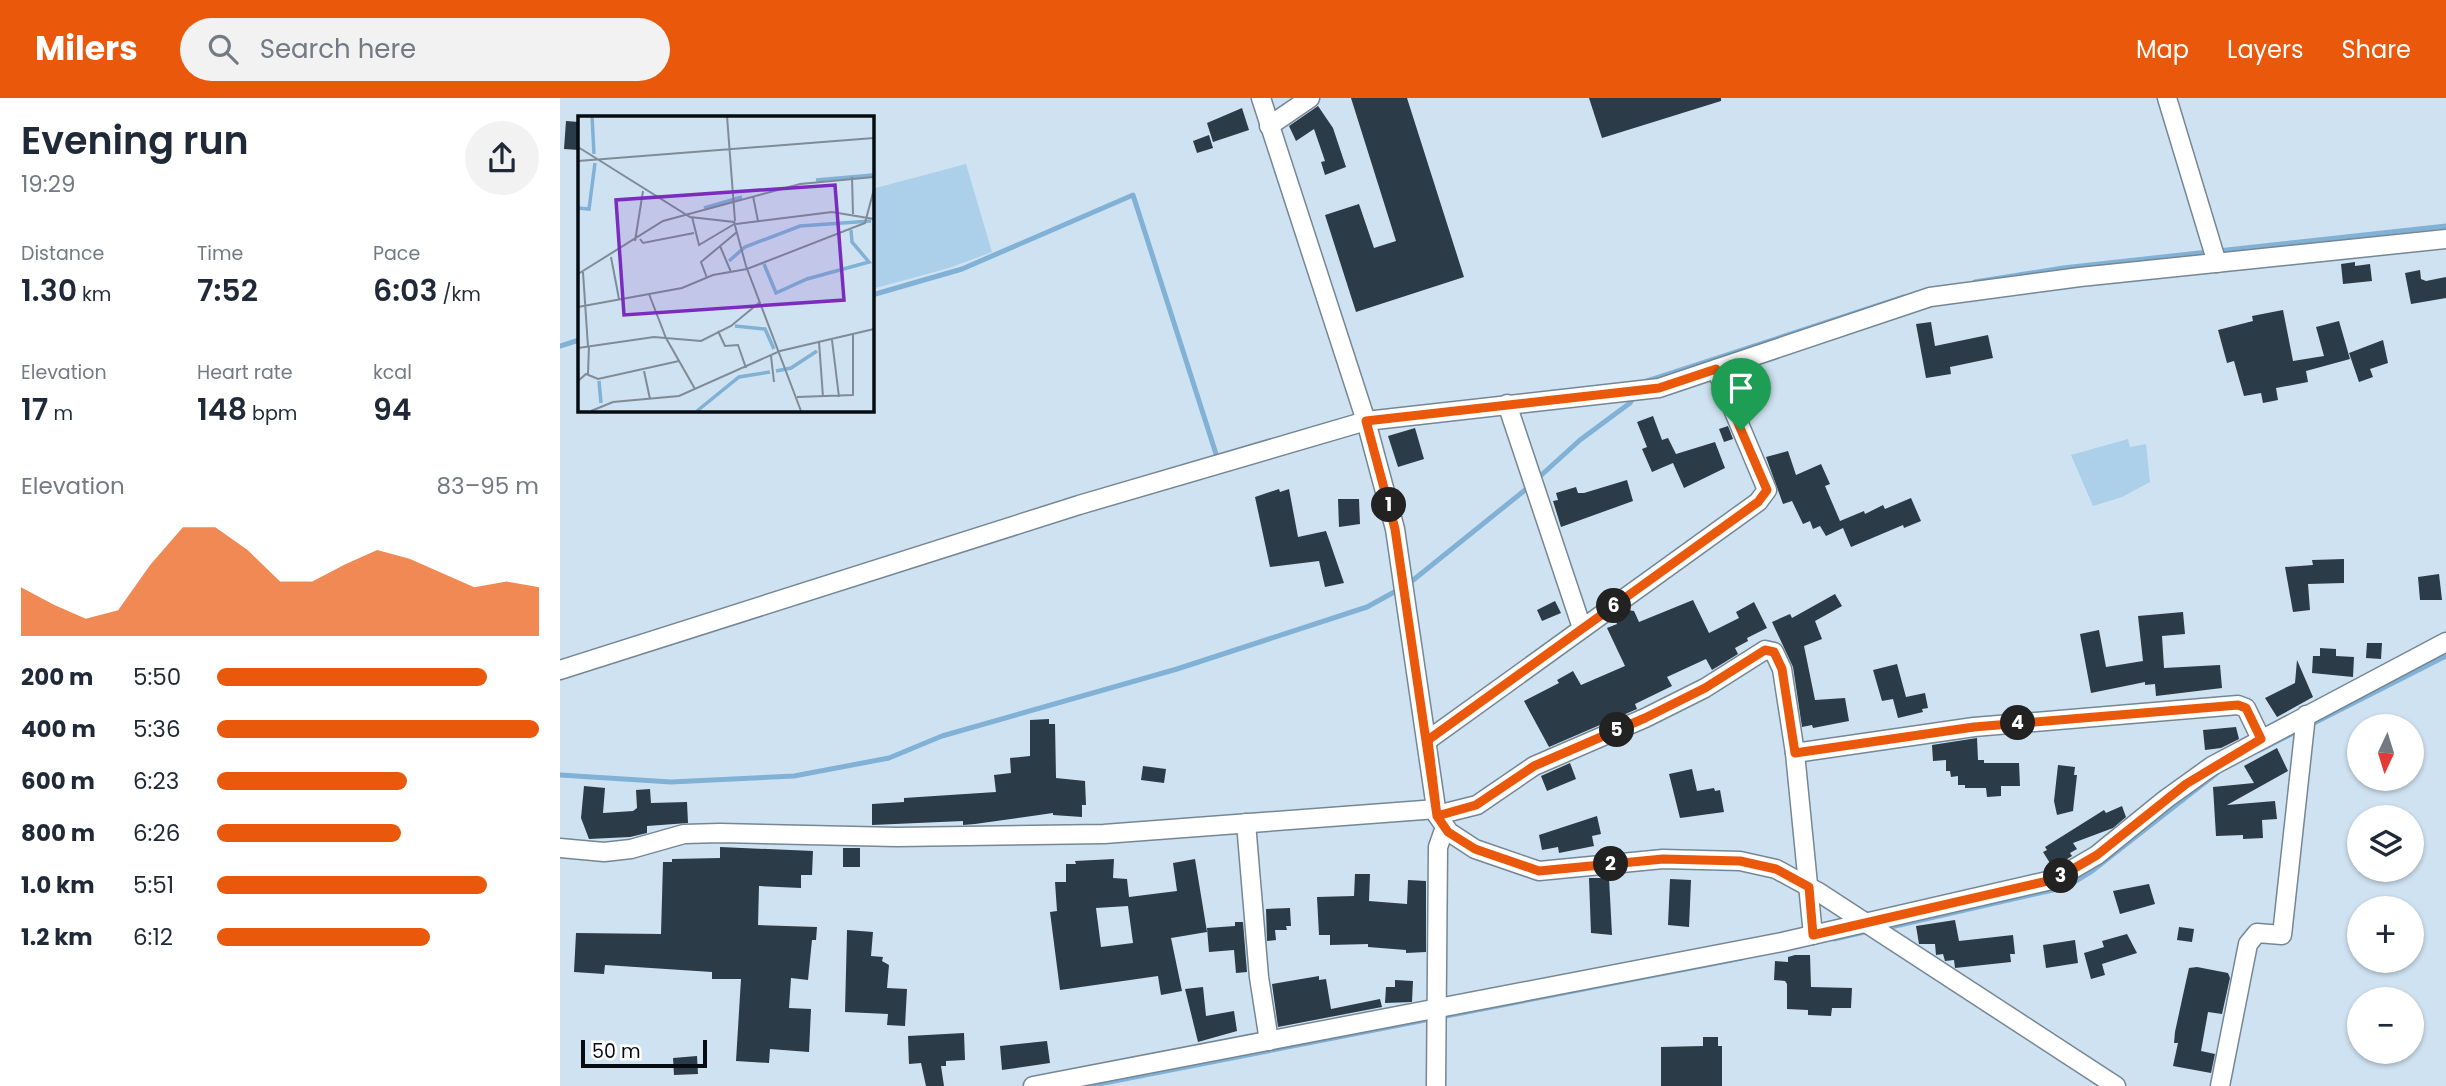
<!DOCTYPE html>
<meta charset="utf-8">
<style>
body{margin:0;font-family:Poppins,sans-serif;background:#f2f2f3;color:#1f2937;height:100vh;display:flex;flex-direction:column;font-size:26px;white-space:nowrap}
*{box-sizing:border-box;margin:0}
p{font-size:23px;color:#747a83}
.icon{flex:none;width:38px;height:38px;fill:none;stroke:currentColor;stroke-width:2;stroke-linecap:round;stroke-linejoin:round}
.map{position:relative;flex:1;overflow:hidden}
.side{display:flex;flex-direction:column;background:#fff;width:560px}
.side>*{flex:none}
.needle{width:46px;rotate:184deg}
.tools{position:absolute;left:1787px;top:616px;display:grid;gap:14px}
.tools a{display:grid;place-items:center;width:77px;height:77px;border-radius:50%;background:#fff;box-shadow:0 2px 5px #0004;font-size:35px}
.scale{position:absolute;left:21px;bottom:18px;width:126px;box-sizing:border-box;padding-left:7px;border:4px solid #060c11;border-top:0;font-size:19px;line-height:24px;white-space:nowrap;color:#060c11;-webkit-text-stroke:5px #fff;paint-order:stroke}
.pin{position:absolute;display:grid;place-items:center;width:60px;height:60px;color:#fff;margin:-72px -30px;border-radius:50% 50% 50% 0;rotate:-45deg;box-shadow:0 0 7px #0007}
.pin .icon{rotate:45deg}
.km{position:absolute;width:35px;height:35px;margin:-18px;border-radius:50%;background:#222;color:#fff;font-size:19px;line-height:35px;text-align:center}
.round{display:grid;place-items:center;flex:none;width:74px;height:74px;border-radius:37px;background:#f2f2f3}
.head{display:flex;align-items:center;justify-content:space-between;height:119px;padding:0 21px}
h1{font-size:38px;font-weight:600;line-height:52px}
.stats{display:grid;grid-template-columns:repeat(3,1fr);gap:10px;height:119px;padding:7px 21px}
.stats div{display:grid;align-content:center}
.stats b{font-size:30px;font-weight:600}
.stats small{font-size:19px;font-weight:400}
.stats p{font-size:19px}
.chart{height:196px;padding:14px 21px}
.chart p{display:flex;justify-content:space-between}
.chart svg{width:100%;height:126px;margin-top:7px;fill:#ea580c;opacity:.7}
ul{padding:0 21px;list-style:none;font-size:23px}
li{display:grid;grid-template-columns:112px 84px 1fr;align-items:center;height:52px}
li i{height:18px;border-radius:9px;background:#ea580c}
header{display:flex;align-items:center;gap:42px;box-sizing:border-box;height:98px;padding:0 35px;background:#ea580c;color:#fff}
header strong{font-size:33px}
nav{display:flex;gap:38px;margin-inline-start:auto;font-size:24px}
.search{width:490px;height:63px;background:#f2f2f3;display:flex;align-items:center;gap:18px;box-sizing:border-box;padding:0 24px;border-radius:38px;color:#747a83;font-size:26px}
main{display:flex;flex:1;min-height:0}
.map>svg:first-child{display:block}
.green{fill:#accfea}
.lines{fill:none;stroke-linecap:round;stroke-linejoin:round}
.stream{stroke:#81b2d6;stroke-width:5}
.building{fill:#2b3b47;fill-rule:evenodd}
.street-casing{stroke:#758794;stroke-width:21}
.street{stroke:#fff;stroke-width:18}
.route-casing{stroke:#fff;stroke-width:14}
.route{stroke:#ea580c;stroke-width:9}
.inset-river{fill:none;stroke:#81b2d6;stroke-width:3.5}
.inset-road{fill:none;stroke:#7f8c97;stroke-width:2}
.view{fill:#7b2cbf;fill-opacity:0.15;stroke:#7b2cbf;stroke-width:3.5}
.inset-edge{fill:none;stroke:#060c11;stroke-width:3.5}
</style>
<header>
<strong>Milers</strong>
<div class="search"><svg class="icon" aria-label="search" viewBox="0 0 24 24"><circle cx="10" cy="10" r="6"/><path d="M15 15l6 6"/></svg>Search here</div>
<nav><a>Map</a><a>Layers</a><a>Share</a></nav>
</header>
<main>
<section class="side">
<div class="head"><div><h1>Evening run</h1><p>19:29</p></div><a class="round"><svg class="icon" aria-label="share" viewBox="0 0 24 24"><path d="M12 15V3M7 8l5-5 5 5M5 13v7h14v-7"/></svg></a></div>
<div class="stats">
<div><p>Distance</p><b>1.30<small> km</small></b></div>
<div><p>Time</p><b>7:52</b></div>
<div><p>Pace</p><b>6:03<small> /km</small></b></div>
</div>
<div class="stats">
<div><p>Elevation</p><b>17<small> m</small></b></div>
<div><p>Heart rate</p><b>148<small> bpm</small></b></div>
<div><p>kcal</p><b>94</b></div>
</div>
<div class="chart"><p><span>Elevation</span>83–95 m</p>
<svg viewBox="0 0 160 44" preserveAspectRatio="none"><path d="M0 44V27L10 33L20 38L30 35L40 19L50 6L60 6L70 14L80 25L90 25L100 19L110 14L120 17L130 22L140 27L150 25L160 27V44z"/></svg>
</div>
<ul>
<li><b>200 m</b>5:50<i style="width:84%"></i></li>
<li><b>400 m</b>5:36<i style="width:100%"></i></li>
<li><b>600 m</b>6:23<i style="width:59%"></i></li>
<li><b>800 m</b>6:26<i style="width:57%"></i></li>
<li><b>1.0 km</b>5:51<i style="width:84%"></i></li>
<li><b>1.2 km</b>6:12<i style="width:66%"></i></li>
</ul>
</section>
<div class="map">
<svg width="1886" height="988" viewBox="0 0 1886 988">
<rect width="100%" height="100%" fill="#cfe2f1"/>
<g class="green">
<polygon points="406,66 432,154 389,170 312,191 312,91"/>
<polygon points="1568,341 1570,349 1586,346 1590,384 1562,399 1533,408 1511,357"/>
</g>
<g class="lines">
<g class="stream">
<polyline points="1658,153 1886,128"/>
<polyline points="1415,184 1503,170 1648,154"/>
<polyline points="312,197 402,171 573,97 657,359"/>
<polyline points="0,248 19,242"/>
<polyline points="1081,285 1344,199"/>
<polyline points="977,381 1020,342 1070,305 1075,296"/>
<polyline points="1750,627 1886,558"/>
<polyline points="1700,652 1741,631"/>
<polyline points="0,677 111,684 234,678 329,660 382,638 617,571 807,509 847,487 970,388"/>
<polyline points="1322,831 1506,789 1532,773 1657,675"/>
<polyline points="1274,841 1309,833"/>
<polyline points="529,988 1182,860"/>
</g>
</g>
<g class="building">
<polygon points="791,0 847,0 904,179 796,214 765,117 799,106 814,150 836,143"/>
<polygon points="1029,0 1161,0 1161,3 1042,40"/>
<polygon points="758,8 773,30 786,69 765,77 761,64 765,63 754,31 736,43 729,28"/>
<polygon points="682,10 689,32 653,44 647,25"/>
<polygon points="6,23 19,24 19,52 4,51"/>
<polygon points="649,37 653,50 637,55 633,43"/>
<polygon points="1795,164 1795,168 1810,166 1812,183 1783,186 1781,166"/>
<polygon points="1860,172 1861,181 1866,183 1886,179 1886,200 1851,206 1845,175"/>
<polygon points="1723,212 1733,263 1764,258 1756,229 1779,223 1790,261 1746,273 1748,284 1716,290 1718,302 1703,305 1701,295 1684,298 1674,263 1667,265 1658,232 1693,223 1692,218"/>
<polygon points="1371,224 1375,248 1428,237 1433,260 1390,269 1391,276 1366,280 1356,226"/>
<polygon points="1823,242 1828,265 1810,271 1813,279 1799,284 1789,255"/>
<polygon points="1093,318 1102,342 1108,340 1116,356 1155,344 1165,370 1124,390 1113,365 1092,374 1082,351 1087,349 1077,324"/>
<polygon points="1168,328 1173,341 1164,344 1159,331"/>
<polygon points="855,330 864,361 838,369 828,338"/>
<polygon points="1228,353 1236,377 1261,366 1270,386 1265,388 1280,423 1304,413 1305,416 1323,407 1325,411 1351,400 1361,423 1344,430 1343,427 1291,449 1283,430 1266,438 1260,428 1253,431 1250,423 1243,426 1232,403 1223,406 1206,359"/>
<polygon points="1067,382 1073,403 1001,429 993,403 998,402 996,395 1016,389 1018,395 1024,395"/>
<polygon points="719,391 720,394 729,391 738,439 766,433 784,485 765,489 759,463 710,469 695,399"/>
<polygon points="778,401 799,401 800,426 779,429"/>
<polygon points="1784,461 1784,485 1748,486 1750,512 1733,514 1725,469 1753,467 1752,462"/>
<polygon points="1879,476 1882,502 1860,502 1858,479"/>
<polygon points="1275,496 1282,508 1255,523 1262,541 1244,548 1255,602 1285,600 1289,623 1253,630 1252,627 1242,629 1233,569 1212,524 1230,516 1232,520"/>
<polygon points="1133,502 1149,535 1179,520 1176,514 1194,504 1207,530 1187,540 1188,543 1175,550 1178,556 1152,572 1146,561 1107,579 1112,588 1075,606 1077,611 989,649 964,603 999,585 997,582 1013,573 1021,587 1065,568 1047,530 1057,526 1055,521 1068,512 1074,513 1079,524"/>
<polygon points="995,503 1001,515 982,523 977,512"/>
<polygon points="1623,514 1625,536 1602,538 1604,570 1660,567 1662,590 1596,598 1595,586 1585,587 1585,584 1531,595 1520,536 1539,532 1546,569 1583,563 1578,518"/>
<polygon points="1807,545 1822,545 1821,561 1806,560"/>
<polygon points="1760,550 1776,551 1776,558 1794,559 1793,579 1752,575 1753,558 1760,558"/>
<polygon points="1737,562 1753,599 1717,619 1705,600 1735,585"/>
<polygon points="1337,566 1346,599 1365,595 1368,610 1362,611 1363,614 1338,620 1333,601 1322,603 1313,572"/>
<polygon points="489,621 489,626 495,626 496,680 525,683 526,707 522,707 522,719 493,717 493,715 415,726 403,727 403,723 312,727 312,706 344,704 344,700 436,694 434,677 451,675 450,660 470,658 470,622"/>
<polygon points="1676,629 1679,641 1661,650 1645,652 1643,632"/>
<polygon points="1417,640 1418,662 1424,662 1424,665 1459,665 1460,688 1441,688 1441,698 1427,699 1426,690 1405,690 1405,687 1398,687 1398,678 1391,679 1390,673 1386,673 1386,662 1373,663 1372,647"/>
<polygon points="1717,650 1728,673 1667,707 1715,703 1717,721 1702,722 1703,740 1683,741 1683,737 1656,738 1653,689 1694,685 1684,668"/>
<polygon points="1010,665 1016,681 987,693 981,678"/>
<polygon points="1498,667 1515,669 1514,677 1517,677 1513,713 1497,717 1494,703"/>
<polygon points="583,668 606,671 604,685 581,682"/>
<polygon points="1132,671 1137,693 1154,690 1155,693 1160,692 1164,714 1120,720 1109,676"/>
<polygon points="24,688 45,690 43,715 73,713 77,710 76,692 90,691 91,705 127,704 128,725 87,728 87,735 70,739 29,741 21,720"/>
<polygon points="1562,708 1566,719 1553,730 1513,745 1517,751 1510,755 1512,758 1493,770 1483,754 1487,752 1485,749 1544,712 1546,715"/>
<polygon points="1037,718 1041,736 1032,738 1034,748 999,755 998,749 982,752 979,737"/>
<polygon points="160,749 253,753 252,777 241,777 241,790 199,788 198,827 257,829 256,842 252,842 248,882 231,880 229,910 251,911 249,954 210,951 209,965 176,963 181,881 152,881 152,874 45,867 44,876 14,874 16,835 101,836 103,764 112,764 112,761 160,760"/>
<rect x="283" y="750" width="17" height="19"/>
<path d="M554,761L553,780L567,781L569,799L617,793L613,765L635,761L647,834L611,840L622,893L601,897L598,878L500,892L490,814L497,813L495,784H506V766H516L515,763ZM568,808L573,845L541,849L536,810Z"/>
<polygon points="795,776 810,776 809,803 847,806 848,782 866,783 866,854 846,855 846,852 808,849 808,846 770,847 770,837 759,837 757,799 794,798"/>
<polygon points="1029,780 1049,780 1052,837 1031,835"/>
<polygon points="1110,781 1131,782 1129,829 1108,827"/>
<polygon points="1589,786 1595,806 1560,816 1553,793"/>
<polygon points="730,810 731,828 726,828 727,832 715,832 716,842 707,843 706,811"/>
<polygon points="1395,822 1399,843 1453,837 1455,856 1450,856 1451,864 1395,870 1394,862 1385,863 1383,856 1376,857 1375,846 1359,846 1356,828"/>
<polygon points="675,824 683,824 687,874 676,875 674,852 649,854 647,830 675,828"/>
<polygon points="1619,829 1634,831 1632,844 1617,842"/>
<polygon points="287,832 313,834 311,858 323,859 322,863 329,867 327,890 347,891 345,928 327,927 328,916 285,914"/>
<polygon points="1567,836 1577,855 1542,866 1545,877 1531,881 1524,855 1544,849 1542,843"/>
<polygon points="1515,842 1518,865 1486,870 1483,847"/>
<polygon points="1235,857 1250,857 1251,889 1292,890 1291,910 1272,910 1271,918 1248,917 1248,912 1227,911 1227,886 1225,883 1214,882 1215,863 1228,864 1228,859"/>
<polygon points="1637,869 1668,875 1670,880 1662,916 1648,914 1641,953 1655,956 1651,975 1613,968 1618,945 1614,945 1615,934 1623,897 1629,870"/>
<polygon points="759,878 759,882 766,881 771,911 820,901 822,909 718,929 712,886"/>
<polygon points="835,882 853,883 852,904 825,905 826,889 835,889"/>
<polygon points="643,889 646,918 674,913 677,933 638,944 625,891"/>
<polygon points="404,935 405,962 386,963 386,968 381,968 384,988 366,988 361,965 349,966 348,938"/>
<polygon points="1143,939 1158,939 1158,948 1162,948 1162,988 1101,988 1101,949 1143,948"/>
<polygon points="487,943 490,965 442,972 440,948"/>
<polygon points="137,958 138,976 114,977 113,960"/>
</g>
<g class="lines">
<g class="street-casing">
<g id="street">
<polyline points="701,0 806,323 835,431 877,717 889,734 915,751 979,773 1103,761 1180,763 1216,771 1260,795 1556,988"/>
<polyline points="1607,0 1657,165"/>
<polyline points="709,28 750,0"/>
<polyline points="947,306 1022,530"/>
<polyline points="0,572 519,407 806,323 1099,290 1370,199 1520,179 1886,141"/>
<polyline points="868,642 1198,404 1207,392 1156,271"/>
<polyline points="1235,655 1414,629 1678,607 1686,610 1701,641"/>
<polyline points="877,717 917,707 974,668 1085,620 1145,590 1205,552 1214,554 1222,571 1235,655 1253,837"/>
<polyline points="686,725 699,879 709,943"/>
<polyline points="0,750 44,754 71,751 124,736 160,735 337,739 544,736 877,711"/>
<polyline points="473,988 1222,844 1496,781 1537,757 1606,701 1652,668 1886,544"/>
<polyline points="876,988 878,749 885,729"/>
<polyline points="1660,988 1688,846 1697,835 1722,837 1746,617"/>
</g>
</g>
<use href="#street" class="street"/>
</g>
<g class="lines">
<g class="route-casing">
<polyline id="route" points="1181,332 1156,271 1099,290 806,323 835,431 877,718 888,734 915,751 979,773 1103,761 1180,763 1216,771 1249,789 1253,837 1496,781 1537,757 1626,686 1701,641 1686,610 1678,607 1414,629 1235,655 1222,571 1214,554 1205,552 1145,590 1085,620 974,668 916,707 877,718 868,642 1198,404 1207,392 1181,332"/>
</g>
<use href="#route" class="route"/>
</g>
<g transform="translate(18 18)">
<rect width="296" height="296" fill="#cfe2f1"/>
<path class="inset-river" d="M14,0L16,38M238,64L295,59M0,92L11,93L17,47M126,92L164,81M151,145L167,131L222,110L293,105M186,148L198,177L229,163L291,146L274,126L273,114M157,210L187,213L196,233M198,255L213,252L239,235M21,265L23,287M119,295L161,261L192,256"/>
<path class="inset-road" d="M149,0L157,105M0,31L112,101L156,106L168,150L223,295M0,45L296,22M274,61L275,98M175,80L180,105M114,101L121,129L158,107M158,108L254,96L296,103M62,123L65,127L116,117M57,125L65,75M142,130L153,156M33,141L41,183M5,156L10,231M0,158L85,105L222,68L296,61M129,162L123,146L159,116M71,178L88,222L117,273M0,191L104,172L135,159L169,153L287,107L296,73M140,215L147,230L160,229L168,252M254,224L261,281M241,226L245,281M0,232L76,221L123,225L153,210L182,186M193,240L196,266M66,255L72,283M10,258L11,230M0,265L8,258L20,263L101,245M219,281L275,279V218M13,295L35,286L101,280L202,235L296,213"/>
<path class="view" d="M257,69L266,184L46,199L38,84Z"/>
<rect width="296" height="296" class="inset-edge"/>
</g>
</svg>
<div class="tools">
<a><svg class="needle" viewBox="-14 -14 28 28"><path d="M0-13l5 13h-10z" fill="#e53935"/><path d="M0 13l5-13h-10z" fill="#747a83"/></svg></a>
<a><svg class="icon" aria-label="layers" viewBox="0 0 24 24"><path d="M12 4l9 5-9 5-9-5zM3 14l9 5 9-5"/></svg></a>
<a>+</a>
<a>−</a>
</div>
<div class="scale">50 m</div>
<div class="pin" style="left:1181px;top:332px;background:#1e9e55"><svg class="icon" aria-label="arrive" viewBox="0 0 24 24"><path d="M6 21V4h12l-3 4 3 4H6"/></svg></div>
<b class="km" style="left:829px;top:407px">1</b>
<b class="km" style="left:1051px;top:766px">2</b>
<b class="km" style="left:1501px;top:778px">3</b>
<b class="km" style="left:1458px;top:625px">4</b>
<b class="km" style="left:1057px;top:632px">5</b>
<b class="km" style="left:1054px;top:508px">6</b>
</div>
</main>
